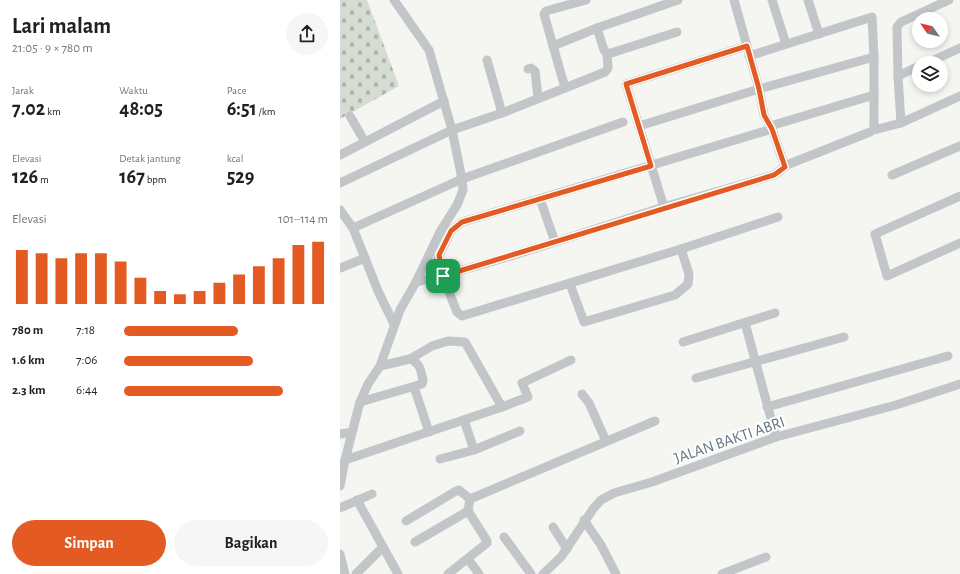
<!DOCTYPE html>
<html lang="id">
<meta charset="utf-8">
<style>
body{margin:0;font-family:"Alegreya Sans",sans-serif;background:#f6f6f6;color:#202124;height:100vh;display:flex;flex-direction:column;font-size:15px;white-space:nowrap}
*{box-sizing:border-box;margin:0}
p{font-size:13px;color:#757577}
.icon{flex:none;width:22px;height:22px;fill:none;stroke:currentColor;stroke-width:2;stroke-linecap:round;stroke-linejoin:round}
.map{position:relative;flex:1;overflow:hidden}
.drawer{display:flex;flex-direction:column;background:#fff;width:340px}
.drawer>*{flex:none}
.needle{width:26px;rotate:304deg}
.fabs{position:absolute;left:572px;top:12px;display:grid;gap:8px}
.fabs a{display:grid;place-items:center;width:36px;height:36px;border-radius:50%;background:#fff;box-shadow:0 2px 6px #0003;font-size:20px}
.pin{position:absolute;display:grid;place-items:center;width:34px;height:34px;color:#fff;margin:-17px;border-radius:8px;box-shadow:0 2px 6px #0006}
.round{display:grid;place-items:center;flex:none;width:42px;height:42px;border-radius:21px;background:#f6f6f6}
.headline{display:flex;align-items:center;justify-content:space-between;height:68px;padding:0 12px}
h1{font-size:22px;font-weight:600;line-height:30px}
.metrics{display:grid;grid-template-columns:repeat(3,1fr);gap:6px;height:68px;padding:4px 12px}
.metrics div{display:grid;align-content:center}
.metrics b{font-size:20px;font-weight:600}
.metrics small{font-size:11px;font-weight:400}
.metrics p{font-size:11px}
.chart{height:112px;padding:8px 12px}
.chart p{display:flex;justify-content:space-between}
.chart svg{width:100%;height:72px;margin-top:4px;stroke:#e35b22;stroke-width:6}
.action{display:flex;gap:8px;margin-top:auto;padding:8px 12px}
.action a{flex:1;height:46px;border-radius:24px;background:#e35b22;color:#fff;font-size:16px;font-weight:600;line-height:46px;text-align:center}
.action a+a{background:#f6f6f6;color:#202124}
ul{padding:0 12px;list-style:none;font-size:13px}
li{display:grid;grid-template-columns:64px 48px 1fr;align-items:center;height:30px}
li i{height:10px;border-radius:5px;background:#e35b22}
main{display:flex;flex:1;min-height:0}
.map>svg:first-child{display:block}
.cemetery{fill:url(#cemetery-stones)}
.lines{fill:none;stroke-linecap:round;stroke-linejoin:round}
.minor{stroke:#c2c6c9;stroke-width:9}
.route-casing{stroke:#fff;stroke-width:8}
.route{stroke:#e35b22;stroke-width:5}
.labels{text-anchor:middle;stroke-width:4;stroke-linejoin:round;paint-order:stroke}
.street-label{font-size:16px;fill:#637382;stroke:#fff}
</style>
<main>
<section class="drawer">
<div class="headline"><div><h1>Lari malam</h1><p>21:05 · 9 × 780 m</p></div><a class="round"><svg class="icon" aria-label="share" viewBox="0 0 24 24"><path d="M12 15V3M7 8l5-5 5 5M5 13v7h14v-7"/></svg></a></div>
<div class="metrics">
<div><p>Jarak</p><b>7.02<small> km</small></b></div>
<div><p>Waktu</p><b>48:05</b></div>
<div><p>Pace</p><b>6:51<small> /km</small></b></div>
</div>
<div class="metrics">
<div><p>Elevasi</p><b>126<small> m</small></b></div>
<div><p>Detak jantung</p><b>167<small> bpm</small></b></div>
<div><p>kcal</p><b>529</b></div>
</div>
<div class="chart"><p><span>Elevasi</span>101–114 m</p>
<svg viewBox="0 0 160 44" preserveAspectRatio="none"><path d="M5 44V11M15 44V13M25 44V16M35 44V13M45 44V13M55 44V18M65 44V28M75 44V36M85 44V38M95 44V36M105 44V31M115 44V26M125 44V21M135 44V16M145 44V8M155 44V6"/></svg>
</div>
<ul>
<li><b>780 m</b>7:18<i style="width:56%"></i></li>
<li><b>1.6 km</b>7:06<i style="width:63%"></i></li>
<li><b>2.3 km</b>6:44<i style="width:78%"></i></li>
</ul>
<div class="action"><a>Simpan</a><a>Bagikan</a></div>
</section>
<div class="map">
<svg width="620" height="574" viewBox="0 0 620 574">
<defs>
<pattern id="cemetery-stones" width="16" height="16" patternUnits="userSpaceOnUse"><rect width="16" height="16" fill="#d5dcd2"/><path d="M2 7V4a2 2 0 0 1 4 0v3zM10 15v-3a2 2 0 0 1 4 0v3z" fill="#b0b7b0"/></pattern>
</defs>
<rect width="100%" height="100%" fill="#f5f5f1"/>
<polygon class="cemetery" points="0,0 27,0 59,86 0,119"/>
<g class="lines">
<g class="minor">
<polyline points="432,0 446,44"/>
<polyline points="468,0 479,34"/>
<polyline points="257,28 264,50 268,54 337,32"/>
<polyline points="213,46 257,28 338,0"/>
<polyline points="409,56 532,17 534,57 534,130 561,123 620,96"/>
<polyline points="147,60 162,113"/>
<polyline points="587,63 620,48"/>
<polyline points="188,69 191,68 195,71 198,98"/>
<polyline points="558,76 579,66"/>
<polyline points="225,88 265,72 268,68 267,54"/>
<polyline points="10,116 25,142"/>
<polyline points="561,123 558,76 557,27 561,22 609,0"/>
<polyline points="299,126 419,89 534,57"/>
<polyline points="430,126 534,95"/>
<polyline points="432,129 122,222 111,231 98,258 103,277 117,312 122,316 341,249 438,217"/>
<polyline points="0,155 104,101"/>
<polyline points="444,166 530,132"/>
<polyline points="552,175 620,146"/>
<polyline points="0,183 112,130 162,113 225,88 204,14 206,11 246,0"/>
<polyline points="620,196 535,234 547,276 620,243"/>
<polyline points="200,199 215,242"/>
<polyline points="324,207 286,84 407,46"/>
<polyline points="0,210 13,228 38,291 54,324"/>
<polyline points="13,228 122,179 283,122"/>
<polyline points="0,268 25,258"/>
<path d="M76,282C160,262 241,233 324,207C360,196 397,186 434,175L445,167L432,129L424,115L419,89L394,0"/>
<polyline points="230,284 244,322 335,295 348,284 349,274 341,249"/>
<polyline points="405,323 436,437"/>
<polyline points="343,342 435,313"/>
<polyline points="40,366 70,359 92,346 108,341 125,342 162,407 188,397 182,383 231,360"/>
<polyline points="356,378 504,337"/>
<polyline points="74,387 89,432"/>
<polyline points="242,394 249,403 266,441"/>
<path d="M20,402L82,384L83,381C81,370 80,363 70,359"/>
<polyline points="427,407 608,356"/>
<polyline points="124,420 134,450"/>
<polyline points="0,434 12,432"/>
<polyline points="100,459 134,450 180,431"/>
<polyline points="5,460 162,407"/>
<polyline points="0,486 5,460 20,402 28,384 40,366 60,310 76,282 100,232 117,205 123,190 122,179 112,130 89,50 54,0"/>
<polyline points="17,500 58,574"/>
<polyline points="0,508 32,494"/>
<polyline points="244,520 261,545 276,574"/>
<polyline points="66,521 116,491 119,490 130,499"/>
<polyline points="213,527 227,549"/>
<polyline points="164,537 191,574"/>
<polyline points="75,542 128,511"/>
<polyline points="0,554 5,574"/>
<polyline points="128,559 139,574"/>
<polyline points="16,574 43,547"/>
<polyline points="108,574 147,543 147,541 128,511 130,499 315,421"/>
<polyline points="203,574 221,557 253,509 261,500 274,493 312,482 436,437 556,405 620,384"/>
<polyline points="382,574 426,557"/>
</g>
</g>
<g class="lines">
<g class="route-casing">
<polygon id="route" points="407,46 419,89 424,115 432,129 445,167 434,175 103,276 99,255 111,231 122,222 311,166 286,84"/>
</g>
<use href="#route" class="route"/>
</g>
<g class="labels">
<g class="street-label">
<text transform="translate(389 439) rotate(-19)" y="6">JALAN BAKTI ABRI</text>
</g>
</g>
</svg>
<div class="fabs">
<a><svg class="needle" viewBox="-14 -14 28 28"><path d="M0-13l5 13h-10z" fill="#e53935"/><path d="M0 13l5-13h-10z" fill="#757577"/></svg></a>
<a><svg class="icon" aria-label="layers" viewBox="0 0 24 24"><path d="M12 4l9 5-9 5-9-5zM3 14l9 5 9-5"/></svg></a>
</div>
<div class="pin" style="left:103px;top:276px;background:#1e9e55"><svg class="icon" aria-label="arrive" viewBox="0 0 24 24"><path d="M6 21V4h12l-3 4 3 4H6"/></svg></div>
</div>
</main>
